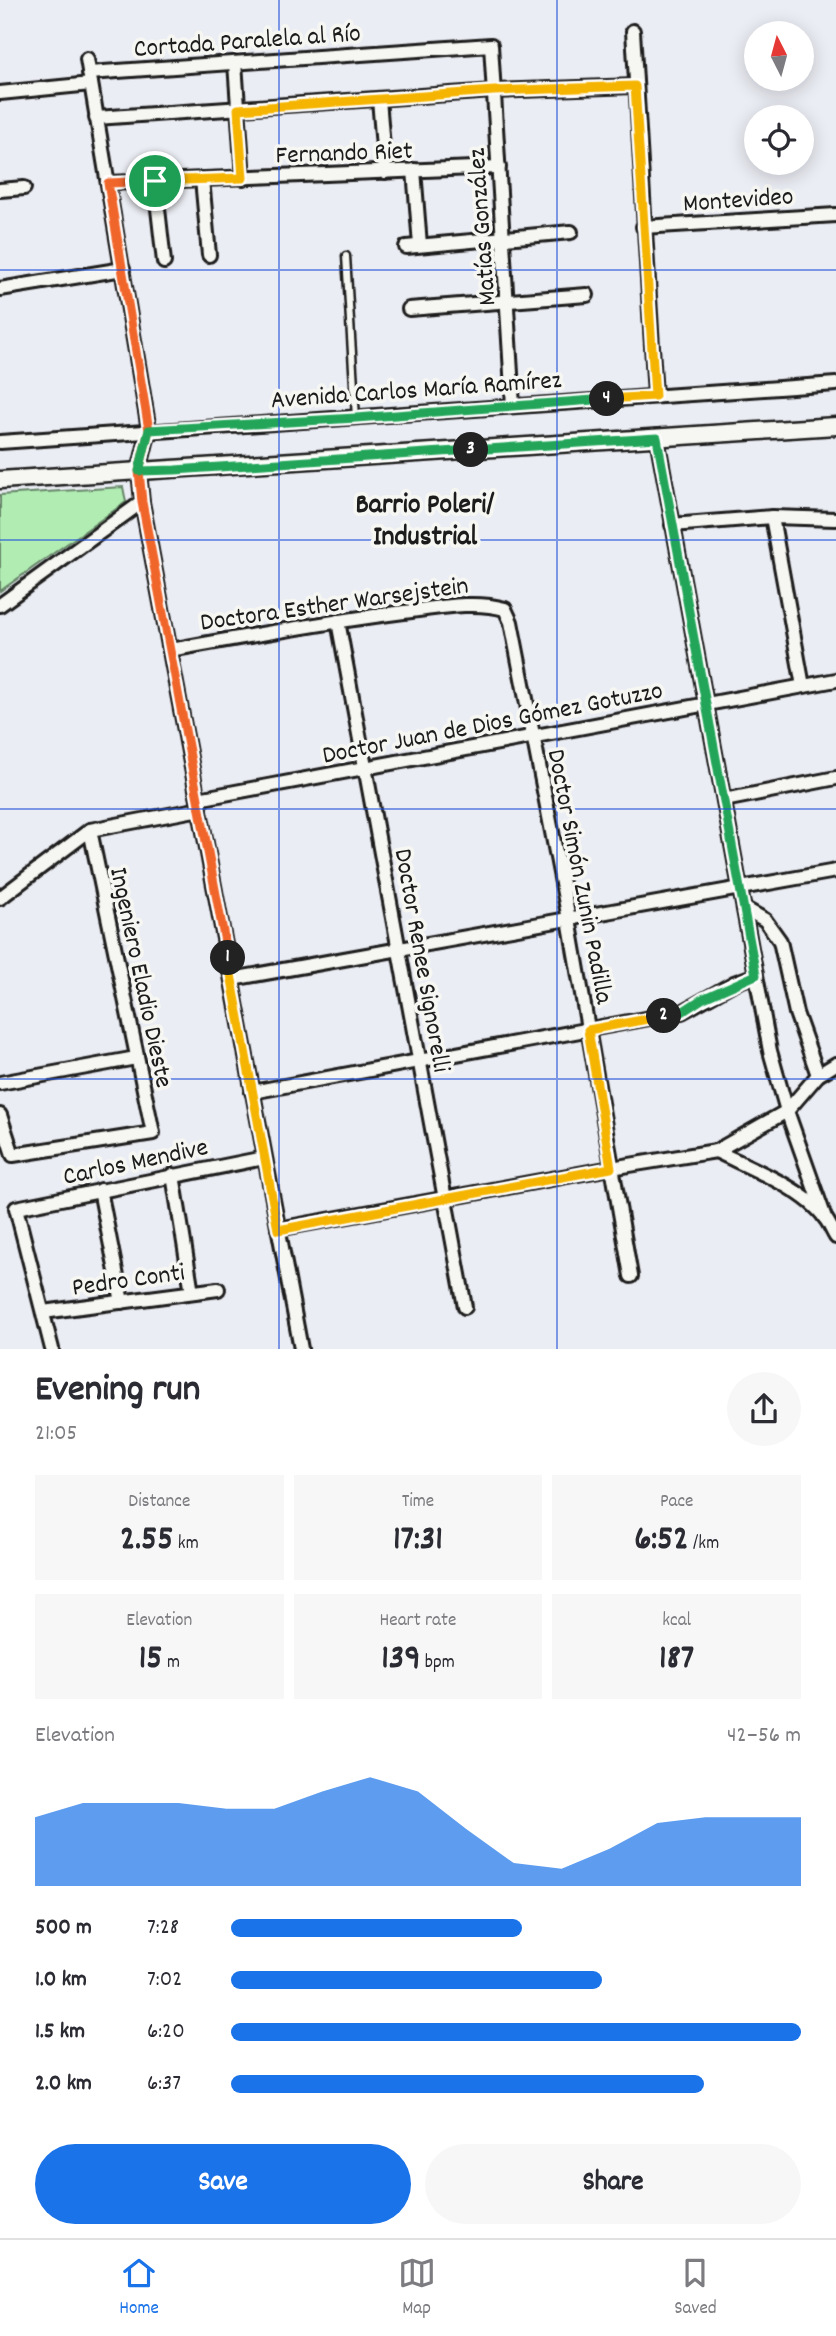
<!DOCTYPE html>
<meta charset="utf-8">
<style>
body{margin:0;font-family:Dekko,sans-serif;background:#f7f7f7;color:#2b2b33;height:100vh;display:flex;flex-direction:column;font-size:26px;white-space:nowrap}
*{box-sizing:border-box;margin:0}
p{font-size:23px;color:#7c7c81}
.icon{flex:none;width:38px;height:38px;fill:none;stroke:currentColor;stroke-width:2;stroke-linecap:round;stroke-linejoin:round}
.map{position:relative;height:1349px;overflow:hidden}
.drawer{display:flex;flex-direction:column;background:#fff;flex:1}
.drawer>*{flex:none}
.needle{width:46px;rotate:354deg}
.controls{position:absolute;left:744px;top:21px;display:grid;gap:14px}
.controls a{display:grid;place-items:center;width:70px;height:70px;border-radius:50%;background:#fff;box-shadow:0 4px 18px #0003;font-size:35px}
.pin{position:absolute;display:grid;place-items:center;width:60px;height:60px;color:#fff;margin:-30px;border:4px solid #fff;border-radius:50%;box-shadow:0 2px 7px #0007}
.km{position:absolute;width:35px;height:35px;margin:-18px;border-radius:50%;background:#222;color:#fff;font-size:19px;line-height:35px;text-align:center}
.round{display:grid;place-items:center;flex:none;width:74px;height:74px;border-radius:37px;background:#f7f7f7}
.summary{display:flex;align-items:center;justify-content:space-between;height:119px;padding:0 35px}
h1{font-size:38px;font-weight:700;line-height:52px}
.figures{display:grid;grid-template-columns:repeat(3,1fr);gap:10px;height:119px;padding:7px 35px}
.figures div{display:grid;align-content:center;border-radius:0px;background:#f7f7f7;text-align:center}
.figures b{font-size:35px;font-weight:700}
.figures small{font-size:19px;font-weight:400}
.figures p{font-size:19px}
.chart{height:196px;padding:14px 35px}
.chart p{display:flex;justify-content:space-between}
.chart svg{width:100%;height:126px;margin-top:7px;fill:#1a73e8;opacity:.7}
.button{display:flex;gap:14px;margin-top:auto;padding:14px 35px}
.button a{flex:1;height:80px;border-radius:42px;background:#1a73e8;color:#fff;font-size:28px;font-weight:700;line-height:80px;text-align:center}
.button a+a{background:#f7f7f7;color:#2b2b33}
ul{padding:0 35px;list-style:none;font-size:23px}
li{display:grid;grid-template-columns:112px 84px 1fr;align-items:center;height:52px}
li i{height:18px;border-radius:9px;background:#1a73e8}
.tab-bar{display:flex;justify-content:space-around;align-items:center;height:98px;border-top:2px solid #e1e1e2;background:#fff;font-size:19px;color:#7c7c81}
.tab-bar a{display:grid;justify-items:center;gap:4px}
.tab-bar .current{color:#1a73e8}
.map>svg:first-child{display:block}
.green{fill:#b1edb3;stroke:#668468;stroke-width:2}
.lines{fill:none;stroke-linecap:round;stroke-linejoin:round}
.lane-casing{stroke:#1c1c1c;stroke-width:11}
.street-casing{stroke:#1c1c1c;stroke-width:18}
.secondary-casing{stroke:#1c1c1c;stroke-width:21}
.lane{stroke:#f6f6f2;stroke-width:6}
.street{stroke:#f6f6f2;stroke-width:12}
.secondary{stroke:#f6f6f2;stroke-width:16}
.split-1-casing{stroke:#fff;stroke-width:14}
.split-2-casing{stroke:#fff;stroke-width:14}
.split-3-casing{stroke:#fff;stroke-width:14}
.split-4-casing{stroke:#fff;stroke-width:14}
.split-5-casing{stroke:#fff;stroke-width:14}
.split-1{stroke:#f0652b;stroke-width:9}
.split-2{stroke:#f5b400;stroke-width:9}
.split-3{stroke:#22a559;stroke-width:9}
.split-4{stroke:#22a559;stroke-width:9}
.split-5{stroke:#f5b400;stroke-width:9}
.grid{fill:none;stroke:#1d4ed8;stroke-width:2;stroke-opacity:0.55}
.labels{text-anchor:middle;stroke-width:7;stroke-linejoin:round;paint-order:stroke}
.street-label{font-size:26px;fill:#1c1c1c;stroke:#f6f6f2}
.neighbourhood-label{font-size:28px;font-weight:bold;fill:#1c1c1c;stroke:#f6f6f2}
</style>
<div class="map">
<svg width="836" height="1349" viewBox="0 0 836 1349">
<rect width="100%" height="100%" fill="#ebedf4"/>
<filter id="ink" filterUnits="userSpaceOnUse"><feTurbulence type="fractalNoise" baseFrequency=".0143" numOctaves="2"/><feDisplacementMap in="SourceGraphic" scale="14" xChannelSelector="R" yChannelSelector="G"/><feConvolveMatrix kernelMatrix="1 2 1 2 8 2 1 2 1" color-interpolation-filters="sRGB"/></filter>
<g filter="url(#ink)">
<polygon class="green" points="123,487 126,502 0,591 0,495"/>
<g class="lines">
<g class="lane-casing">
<polyline id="lane" points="346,256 356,418"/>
</g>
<g class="street-casing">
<g id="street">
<polyline points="633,31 655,396"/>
<polyline points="87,59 149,430 139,471 142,502 301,1349"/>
<polyline points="235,63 243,178"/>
<polyline points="89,73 491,45 513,406"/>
<polyline points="0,93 91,84"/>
<polyline points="379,99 385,172"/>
<polyline points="96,118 494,91 635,86"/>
<polyline points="414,170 420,245"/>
<polyline points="202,179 209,255"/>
<polyline points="155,182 164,262"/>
<polyline points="108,183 499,167"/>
<polyline points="0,190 24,188"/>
<polyline points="643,227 836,215"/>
<polyline points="406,247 571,232"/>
<polyline points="0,289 123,269"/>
<polyline points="409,309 587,295"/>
<polyline points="657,438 770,1051 787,1111 825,1218"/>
<polyline points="0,442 836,384"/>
<polyline points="772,517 803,686"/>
<polyline points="672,525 772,517 836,519"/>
<polyline points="0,605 142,502"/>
<polyline points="338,621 465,1307"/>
<path d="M170,650C248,636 325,622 404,612C437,608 474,600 505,609L511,622L569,919L631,1276"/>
<polyline points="198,799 836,680"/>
<polyline points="724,800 836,778"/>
<polyline points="0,898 90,830 200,809"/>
<polyline points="744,908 765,920 780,941 796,1013 818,1075"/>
<polyline points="232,979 836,871"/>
<polyline points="0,1083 136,1058"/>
<polyline points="252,1092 682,1012 734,983 756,975"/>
<polyline points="0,1115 13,1155 153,1133 90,830"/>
<path d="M716,1151C748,1167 805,1189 825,1218C830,1224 832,1231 836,1237"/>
<polyline points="173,1175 192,1292"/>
<polyline points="100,1190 122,1302"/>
<polyline points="278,1229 611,1168 716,1151 787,1111 818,1075 836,1064"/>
<polyline points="43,1312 218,1289"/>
<polyline points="52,1349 16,1208 264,1158"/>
</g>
</g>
<g class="secondary-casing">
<polyline id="secondary" points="0,480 836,426"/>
</g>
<use href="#lane" class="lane"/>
<use href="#street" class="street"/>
<use href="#secondary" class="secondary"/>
</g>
</g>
<g class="lines" filter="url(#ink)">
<g class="split-1-casing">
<polyline id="split-1" points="155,181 108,183 149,430 139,471 142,502 228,958"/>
</g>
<g class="split-2-casing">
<polyline id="split-2" points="228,958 278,1230 611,1168 588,1030 664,1016"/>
</g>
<g class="split-3-casing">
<polyline id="split-3" points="471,450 657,438 756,975 702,999 682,1012 664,1016"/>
</g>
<g class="split-4-casing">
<polyline id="split-4" points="471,450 175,470 139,471 149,430 356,418 607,399"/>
</g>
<g class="split-5-casing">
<polyline id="split-5" points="155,181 243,178 238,109 494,91 635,86 655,396 607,399"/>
</g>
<use href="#split-1" class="split-1"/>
<use href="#split-2" class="split-2"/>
<use href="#split-3" class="split-3"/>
<use href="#split-4" class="split-4"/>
<use href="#split-5" class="split-5"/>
</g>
<path class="grid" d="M279,0V1349M557,0V1349M0,270H836M0,540H836M0,809H836M0,1079H836"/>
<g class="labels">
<g class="street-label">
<text transform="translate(247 39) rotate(-4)" y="9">Cortada Paralela al Río</text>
<text transform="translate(344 151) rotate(-2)" y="9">Fernando Riet</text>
<text transform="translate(738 198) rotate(-4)" y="9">Montevideo</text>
<text transform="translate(480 227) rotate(-94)" y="9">Matías González</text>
<text transform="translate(416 388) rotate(-4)" y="9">Avenida Carlos María Ramírez</text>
<text transform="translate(334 602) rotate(-8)" y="9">Doctora Esther Warsejstein</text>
<text transform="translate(492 721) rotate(-11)" y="9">Doctor Juan de Dios Gómez Gotuzzo</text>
<text transform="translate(582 876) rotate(79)" y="9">Doctor Simón Zunin Padilla</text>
<text transform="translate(424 960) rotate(80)" y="9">Doctor Renee Signorelli</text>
<text transform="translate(143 977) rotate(78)" y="9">Ingeniero Eladio Dieste</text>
<text transform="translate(135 1160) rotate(-12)" y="9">Carlos Mendive</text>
<text transform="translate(128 1278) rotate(-8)" y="9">Pedro Conti</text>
</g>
<g class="neighbourhood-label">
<text x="425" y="512">Barrio Poleri/<tspan x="425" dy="32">Industrial</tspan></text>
</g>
</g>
</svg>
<div class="controls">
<a><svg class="needle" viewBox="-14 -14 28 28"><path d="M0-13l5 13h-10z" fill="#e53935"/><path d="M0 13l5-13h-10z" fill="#7c7c81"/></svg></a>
<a><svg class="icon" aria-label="locate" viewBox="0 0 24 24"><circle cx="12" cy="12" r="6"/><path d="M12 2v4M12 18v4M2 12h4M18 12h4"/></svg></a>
</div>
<div class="pin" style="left:155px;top:181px;background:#1e9e55"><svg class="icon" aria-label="arrive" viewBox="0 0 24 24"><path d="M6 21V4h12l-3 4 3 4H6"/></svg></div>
<b class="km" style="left:228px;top:958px">1</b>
<b class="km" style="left:664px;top:1016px">2</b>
<b class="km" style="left:471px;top:450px">3</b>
<b class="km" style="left:607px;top:399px">4</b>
</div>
<section class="drawer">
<div class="summary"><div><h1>Evening run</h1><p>21:05</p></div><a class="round"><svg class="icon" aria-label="share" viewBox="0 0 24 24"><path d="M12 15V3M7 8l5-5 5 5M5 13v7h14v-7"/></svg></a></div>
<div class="figures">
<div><p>Distance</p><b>2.55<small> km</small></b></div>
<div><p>Time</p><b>17:31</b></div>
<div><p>Pace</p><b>6:52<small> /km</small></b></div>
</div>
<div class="figures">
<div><p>Elevation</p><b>15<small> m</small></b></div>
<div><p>Heart rate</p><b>139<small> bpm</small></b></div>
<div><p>kcal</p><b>187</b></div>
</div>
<div class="chart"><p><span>Elevation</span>42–56 m</p>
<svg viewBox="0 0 160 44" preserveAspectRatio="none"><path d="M0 44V20L10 15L20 15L30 15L40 17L50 17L60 11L70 6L80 11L90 24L100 36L110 38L120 31L130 22L140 20L150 20L160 20V44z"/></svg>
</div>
<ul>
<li><b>500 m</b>7:28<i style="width:51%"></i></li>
<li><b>1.0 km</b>7:02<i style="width:65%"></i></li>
<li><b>1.5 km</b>6:20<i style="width:100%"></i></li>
<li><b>2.0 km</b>6:37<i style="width:83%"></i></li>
</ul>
<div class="button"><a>Save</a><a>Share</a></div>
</section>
<nav class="tab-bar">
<a class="current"><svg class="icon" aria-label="home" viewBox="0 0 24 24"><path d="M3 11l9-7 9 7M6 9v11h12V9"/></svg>Home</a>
<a><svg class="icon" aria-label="map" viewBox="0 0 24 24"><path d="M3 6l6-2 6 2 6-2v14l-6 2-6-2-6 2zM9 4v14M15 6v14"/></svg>Map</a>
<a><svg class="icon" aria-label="saved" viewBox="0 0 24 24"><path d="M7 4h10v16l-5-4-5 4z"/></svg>Saved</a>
</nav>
